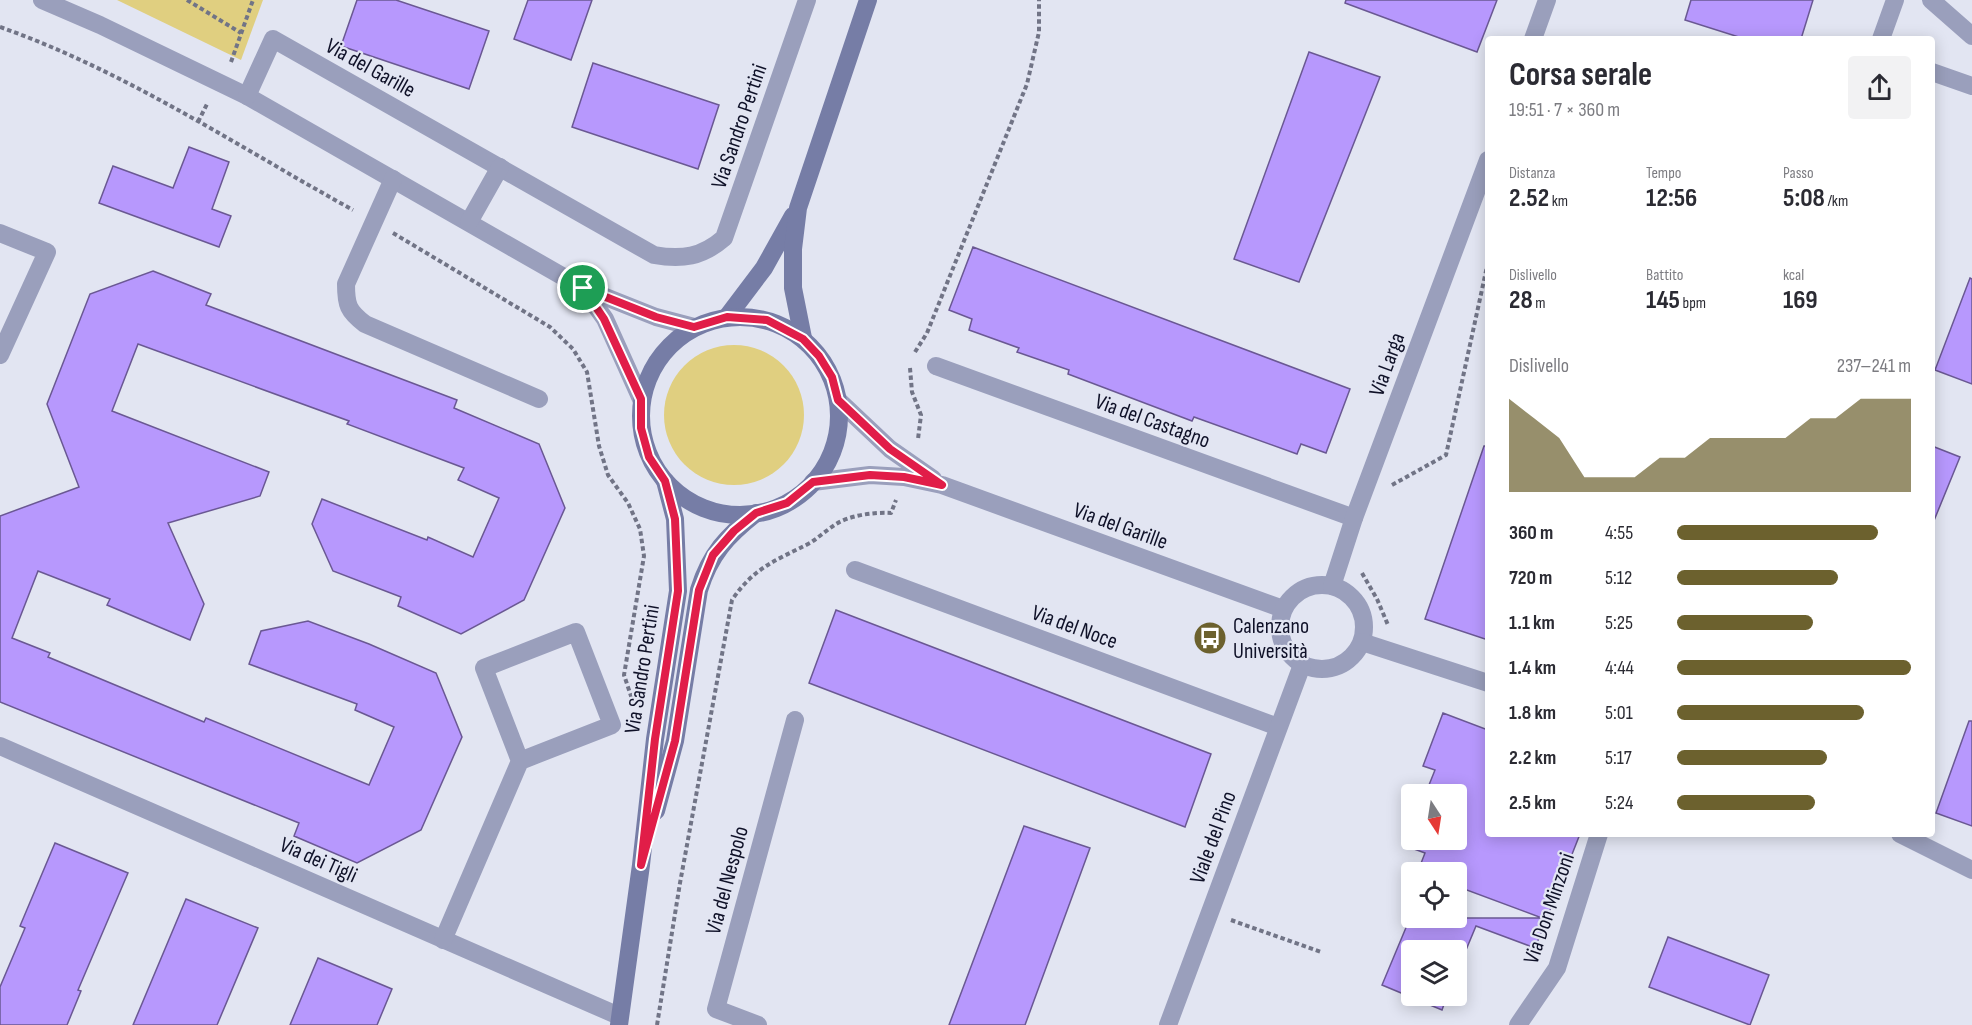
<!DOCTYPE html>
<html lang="it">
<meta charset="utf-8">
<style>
body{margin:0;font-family:"Sofia Sans Condensed",sans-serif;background:#f2f2f3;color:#2b2b33;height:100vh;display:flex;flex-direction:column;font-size:22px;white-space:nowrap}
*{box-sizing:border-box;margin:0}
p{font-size:20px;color:#7c7c81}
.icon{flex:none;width:33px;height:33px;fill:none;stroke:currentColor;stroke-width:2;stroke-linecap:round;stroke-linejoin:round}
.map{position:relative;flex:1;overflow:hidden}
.sheet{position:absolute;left:1485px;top:36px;width:450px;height:801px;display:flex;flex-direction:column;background:#fff;border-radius:6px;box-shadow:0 3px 15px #0003}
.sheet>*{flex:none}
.needle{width:39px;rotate:168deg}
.controls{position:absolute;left:1401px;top:784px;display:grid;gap:12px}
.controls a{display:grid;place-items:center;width:66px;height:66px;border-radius:6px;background:#fff;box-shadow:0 3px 15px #0003;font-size:30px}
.pin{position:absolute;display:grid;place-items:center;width:51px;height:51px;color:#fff;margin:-26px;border:3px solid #fff;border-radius:50%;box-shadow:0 2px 6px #0007}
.round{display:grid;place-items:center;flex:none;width:63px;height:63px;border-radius:6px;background:#f2f2f3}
.summary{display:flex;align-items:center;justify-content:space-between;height:102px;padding:0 24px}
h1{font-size:33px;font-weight:700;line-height:45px}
.figures{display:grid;grid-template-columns:repeat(3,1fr);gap:9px;height:102px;padding:6px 24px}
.figures div{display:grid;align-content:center}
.figures b{font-size:26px;font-weight:700}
.figures small{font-size:16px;font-weight:400}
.figures p{font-size:16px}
.chart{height:168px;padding:12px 24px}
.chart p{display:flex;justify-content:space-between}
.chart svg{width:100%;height:108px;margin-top:6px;fill:#6c612e;opacity:.7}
ul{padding:0 24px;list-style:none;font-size:20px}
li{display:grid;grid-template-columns:96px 72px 1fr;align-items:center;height:45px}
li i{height:15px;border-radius:8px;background:#6c612e}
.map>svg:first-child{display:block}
.green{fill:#e0cf80}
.building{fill:#b798fd;stroke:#6a5893;stroke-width:1.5}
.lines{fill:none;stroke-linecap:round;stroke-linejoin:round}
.path{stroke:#717486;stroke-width:4;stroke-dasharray:4.5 3;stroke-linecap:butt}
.street{stroke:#9a9fbc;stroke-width:18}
.secondary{stroke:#767da6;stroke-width:18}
.route-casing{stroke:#fff;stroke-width:12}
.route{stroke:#e11d48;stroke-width:8}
.labels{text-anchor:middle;stroke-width:4.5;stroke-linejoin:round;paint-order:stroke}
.street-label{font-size:22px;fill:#0f1128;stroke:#e2e5f2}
.poi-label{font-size:22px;fill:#0f1128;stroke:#e2e5f2;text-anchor:start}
</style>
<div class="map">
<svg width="1972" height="1025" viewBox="0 0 1972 1025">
<rect width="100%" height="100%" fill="#e2e5f2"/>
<g class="green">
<polygon points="117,0 263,0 241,60"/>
<circle cx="734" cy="415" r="70"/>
</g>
<g class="building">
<polygon points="357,0 396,0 489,31 469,89 341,46"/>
<polygon points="528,0 592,0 571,60 514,39"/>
<polygon points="1346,0 1497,0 1477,52 1345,3"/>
<polygon points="1691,0 1813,0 1801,39 1745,39 1685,20"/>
<polygon points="1309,52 1380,77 1299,282 1234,259"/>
<polygon points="593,63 719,105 698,169 572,127"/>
<polygon points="189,147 229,162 212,209 231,216 219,247 99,203 113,166 173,188"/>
<polygon points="973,247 1350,389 1326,453 1301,444 1297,454 1194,417 1192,421 1068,374 1069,370 1017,352 1019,348 969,330 972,319 949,310"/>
<polygon points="153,271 211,294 206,305 457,400 454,408 539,444 565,508 524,600 461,634 398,606 401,597 333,571 312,524 322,499 427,540 428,537 473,557 499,498 458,480 464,468 347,424 349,421 138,344 112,411 269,472 260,496 168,523 204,604 190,640 107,605 110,599 38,571 12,638 50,653 48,657 204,722 206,718 369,785 394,727 355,710 357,704 249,664 261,631 308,621 369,644 436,673 462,737 421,830 357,863 294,836 299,823 0,702 0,516 79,487 47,404 90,294"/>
<polygon points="1970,278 1972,279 1972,384 1935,370"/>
<polygon points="1484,446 1488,446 1488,640 1425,619"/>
<polygon points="1932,446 1960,457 1933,523 1932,523"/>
<polygon points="836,610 1211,754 1185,827 809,683"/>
<polygon points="1443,713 1488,730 1488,834 1580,834 1535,948 1476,926 1456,974 1456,951 1412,951 1412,996 1447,996 1442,1010 1382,985 1410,918 1542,918 1456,886 1456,873 1423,873 1418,871 1425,853 1406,846 1412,830 1412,840 1456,840 1456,795 1425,795 1435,770 1423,766"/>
<polygon points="1969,721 1972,721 1972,826 1936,813"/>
<polygon points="1024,826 1090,848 1025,1025 949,1025"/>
<polygon points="55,843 128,873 78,990 81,991 67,1025 0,1025 0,987 25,928 20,926"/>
<polygon points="186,899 258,928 217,1025 133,1025"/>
<polygon points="1668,937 1769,975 1750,1025 1649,987"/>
<polygon points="318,958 392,989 377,1025 290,1025"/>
</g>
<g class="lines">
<g class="path">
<polyline points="187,0 241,33"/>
<path d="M0,27C125,71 237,146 353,210"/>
<polyline points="231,62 253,0"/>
<polyline points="198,122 208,102"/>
<polyline points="393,233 550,327 573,349 587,372 599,446 608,475 628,503 640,529 644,556 624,675 634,705"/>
<polyline points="915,352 927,333 1027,84 1039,32 1039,0"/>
<polyline points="910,368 912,392 921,415 918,439"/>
<polyline points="1392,485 1446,455 1488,262"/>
<polyline points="1362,573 1377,599 1388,625"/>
<polyline points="1231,920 1321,952"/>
<path d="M657,1025L680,883L732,600C754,567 777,560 810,543C819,537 827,530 836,524C851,515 874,512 891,513L896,500"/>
</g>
<g class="street">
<polyline points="42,0 100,25 247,96 583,288 656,317 694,327"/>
<polyline points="1931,0 1972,36"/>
<polyline points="1533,39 1547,0"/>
<polyline points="1881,39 1895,0"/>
<polyline points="1932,72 1972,86"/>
<path d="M247,96L273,39L654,255C682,260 702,257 724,238L807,0"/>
<path d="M393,179L346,284C346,305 348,311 365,324L539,399"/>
<polyline points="469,222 500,167"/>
<polyline points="0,233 47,252 0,355"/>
<polyline points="583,288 605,319 641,399"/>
<polyline points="936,366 1354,518"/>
<polyline points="838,400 890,449 933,479"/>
<polyline points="813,482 870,475 904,477 942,485 1283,609"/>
<polyline points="855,570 1278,727"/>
<circle cx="1322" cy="627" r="42"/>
<polyline points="1332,586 1354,518 1488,160"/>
<polyline points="1362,642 1488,683"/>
<polyline points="0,746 619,1016"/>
<polyline points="1900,834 1972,870"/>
<polyline points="443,940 520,761 612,725 576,632 484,668 520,761"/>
<polyline points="758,1025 716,1009 795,720"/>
<polyline points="1168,1025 1302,665"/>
<polyline points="1518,1025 1557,968 1599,834"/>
</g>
<g class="secondary">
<polyline points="727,317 764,268 793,216"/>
<circle cx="740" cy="416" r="99"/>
<polyline points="803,338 793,288 793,249 798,208 868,0"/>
<path d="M656,811L675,741L699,590C710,554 727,536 756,513"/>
<polyline points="619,1025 641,865 655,739 678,591 675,519 665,481"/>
</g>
</g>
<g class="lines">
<g class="route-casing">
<polygon id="route" points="583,288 656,317 694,327 727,317 767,320 803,339 819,356 832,377 838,400 890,449 942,485 904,477 870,475 813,482 787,503 756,513 734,531 713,555 699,590 675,741 641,865 655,739 678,591 675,519 665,481 649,457 641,428 641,399 604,319"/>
</g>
<use href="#route" class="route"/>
</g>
<defs>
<g id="bus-disc" transform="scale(1.725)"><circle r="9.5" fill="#6c612e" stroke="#e2e5f2"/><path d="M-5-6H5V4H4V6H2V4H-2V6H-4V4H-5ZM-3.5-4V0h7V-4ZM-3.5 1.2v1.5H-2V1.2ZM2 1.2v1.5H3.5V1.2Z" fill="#fff"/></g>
</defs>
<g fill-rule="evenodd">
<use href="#bus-disc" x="1210" y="638"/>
</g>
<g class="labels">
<g class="street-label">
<text transform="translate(371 67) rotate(29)" y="8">Via del Garille</text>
<text transform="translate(738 126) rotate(-71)" y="8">Via Sandro Pertini</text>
<text transform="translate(1386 364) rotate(-70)" y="8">Via Larga</text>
<text transform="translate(1153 420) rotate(20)" y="8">Via del Castagno</text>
<text transform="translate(1121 525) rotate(20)" y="8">Via del Garille</text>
<text transform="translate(1075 626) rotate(20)" y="8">Via del Noce</text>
<text transform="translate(641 669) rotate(-81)" y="8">Via Sandro Pertini</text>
<text transform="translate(1212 837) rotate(-70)" y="8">Viale del Pino</text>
<text transform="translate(319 859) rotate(24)" y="8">Via dei Tigli</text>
<text transform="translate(726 880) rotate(-75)" y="8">Via del Nespolo</text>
<text transform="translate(1548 908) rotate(-71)" y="8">Via Don Minzoni</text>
</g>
<g class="poi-label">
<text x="1233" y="633">Calenzano<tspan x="1233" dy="25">Università</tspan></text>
</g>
</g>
</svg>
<div class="controls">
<a><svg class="needle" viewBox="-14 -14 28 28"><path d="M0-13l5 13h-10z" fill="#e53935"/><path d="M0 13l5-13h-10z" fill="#7c7c81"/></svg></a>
<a><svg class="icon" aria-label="locate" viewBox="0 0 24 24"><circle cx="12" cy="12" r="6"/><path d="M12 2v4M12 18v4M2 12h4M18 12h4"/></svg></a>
<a><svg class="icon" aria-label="layers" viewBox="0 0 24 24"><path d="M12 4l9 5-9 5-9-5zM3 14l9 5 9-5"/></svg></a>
</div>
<div class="pin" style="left:583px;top:288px;background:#1e9e55"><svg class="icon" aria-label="arrive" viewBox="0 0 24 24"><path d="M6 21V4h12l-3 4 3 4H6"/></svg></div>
<section class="sheet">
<div class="summary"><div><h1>Corsa serale</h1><p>19:51 · 7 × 360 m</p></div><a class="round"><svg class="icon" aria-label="share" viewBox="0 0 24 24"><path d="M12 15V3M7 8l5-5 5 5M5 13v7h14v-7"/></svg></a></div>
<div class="figures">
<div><p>Distanza</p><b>2.52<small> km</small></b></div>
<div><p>Tempo</p><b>12:56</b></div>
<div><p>Passo</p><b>5:08<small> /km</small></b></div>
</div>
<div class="figures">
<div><p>Dislivello</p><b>28<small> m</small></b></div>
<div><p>Battito</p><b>145<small> bpm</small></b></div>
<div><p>kcal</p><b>169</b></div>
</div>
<div class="chart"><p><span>Dislivello</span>237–241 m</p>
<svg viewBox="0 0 160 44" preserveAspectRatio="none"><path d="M0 44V6L10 14L20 22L30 38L40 38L50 38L60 30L70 30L80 22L90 22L100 22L110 22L120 14L130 14L140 6L150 6L160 6V44z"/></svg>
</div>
<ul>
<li><b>360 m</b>4:55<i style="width:86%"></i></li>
<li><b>720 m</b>5:12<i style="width:69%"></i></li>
<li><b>1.1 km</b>5:25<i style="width:58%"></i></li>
<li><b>1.4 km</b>4:44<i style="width:100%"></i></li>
<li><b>1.8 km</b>5:01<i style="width:80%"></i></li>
<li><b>2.2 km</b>5:17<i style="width:64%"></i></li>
<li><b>2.5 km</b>5:24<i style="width:59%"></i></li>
</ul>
</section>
</div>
